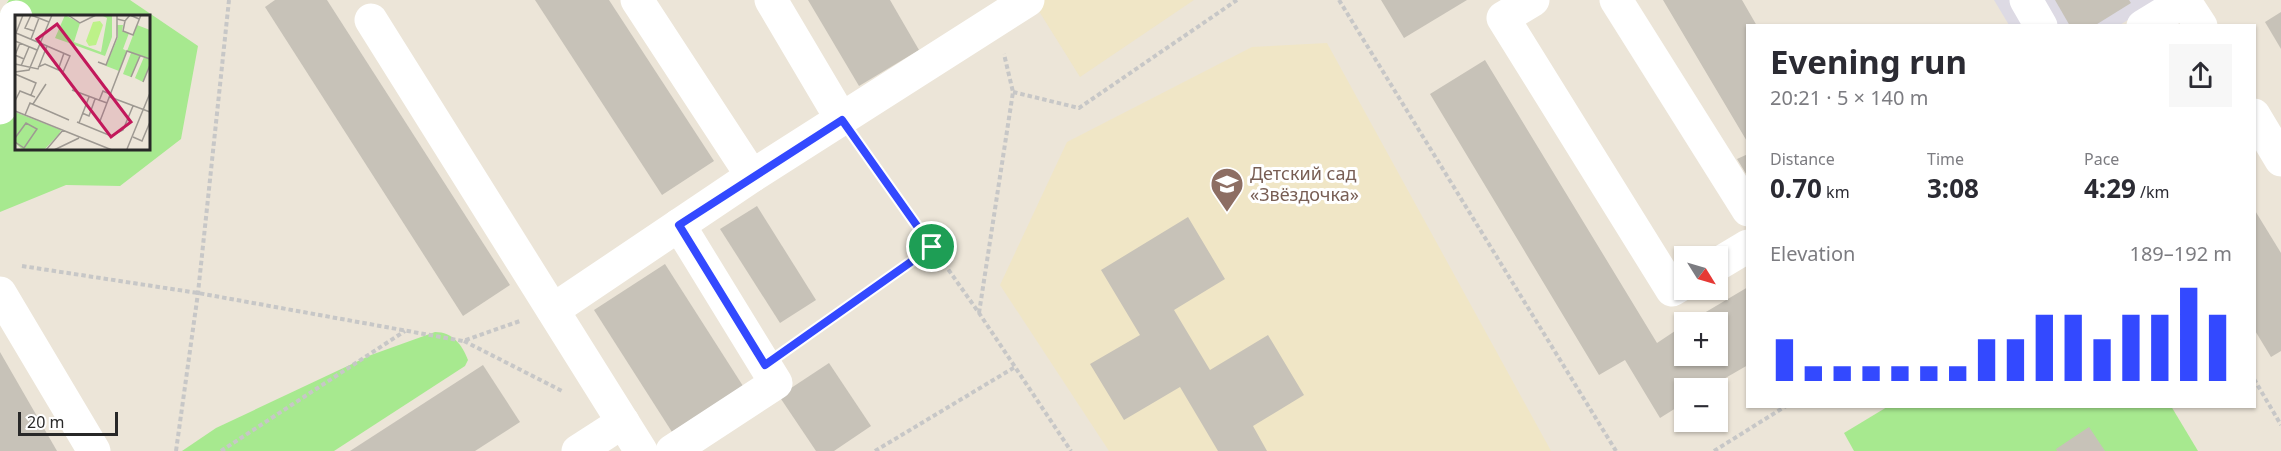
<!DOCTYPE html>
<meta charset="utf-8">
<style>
body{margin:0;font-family:"Noto Sans",sans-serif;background:#f7f7f7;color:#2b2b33;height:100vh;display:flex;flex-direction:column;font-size:22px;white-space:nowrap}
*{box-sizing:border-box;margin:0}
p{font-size:20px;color:#7c7c81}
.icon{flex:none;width:33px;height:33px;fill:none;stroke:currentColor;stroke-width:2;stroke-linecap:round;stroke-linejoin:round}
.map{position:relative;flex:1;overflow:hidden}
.sheet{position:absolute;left:1746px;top:24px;width:510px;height:384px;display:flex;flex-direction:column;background:#fff;border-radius:0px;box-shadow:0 2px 4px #0004}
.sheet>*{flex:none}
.needle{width:39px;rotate:127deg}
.controls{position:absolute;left:1674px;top:246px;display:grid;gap:12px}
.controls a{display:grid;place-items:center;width:54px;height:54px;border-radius:0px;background:#fff;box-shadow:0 2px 4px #0004;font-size:30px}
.scale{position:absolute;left:18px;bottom:15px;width:100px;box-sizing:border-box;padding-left:6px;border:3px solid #282828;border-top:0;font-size:16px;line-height:21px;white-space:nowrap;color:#282828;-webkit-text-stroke:4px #fff;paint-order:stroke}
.pin{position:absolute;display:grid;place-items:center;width:51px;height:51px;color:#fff;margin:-26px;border:3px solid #fff;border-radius:50%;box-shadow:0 2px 6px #0007}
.round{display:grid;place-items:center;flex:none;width:63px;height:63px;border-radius:0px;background:#f7f7f7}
.headline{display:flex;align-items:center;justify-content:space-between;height:102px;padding:0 24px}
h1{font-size:33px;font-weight:700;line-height:45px}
.figures{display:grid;grid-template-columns:repeat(3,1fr);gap:9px;height:102px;padding:6px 24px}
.figures div{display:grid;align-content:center}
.figures b{font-size:26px;font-weight:700}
.figures small{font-size:16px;font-weight:400}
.figures p{font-size:16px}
.chart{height:168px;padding:12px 24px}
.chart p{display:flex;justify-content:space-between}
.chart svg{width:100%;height:108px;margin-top:6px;stroke:#3349ff;stroke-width:6}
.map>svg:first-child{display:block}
.industrial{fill:#dddae4}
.education{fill:#f0e6c6}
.green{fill:#a7e98f;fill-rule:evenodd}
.building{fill:#c7c2b8}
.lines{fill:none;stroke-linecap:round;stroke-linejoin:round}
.path{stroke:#c7c7c7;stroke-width:4;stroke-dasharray:4.5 3;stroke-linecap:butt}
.minor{stroke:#fff;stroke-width:33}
.route-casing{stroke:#fff;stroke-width:12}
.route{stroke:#3349ff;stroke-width:8}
.labels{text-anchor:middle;stroke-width:6;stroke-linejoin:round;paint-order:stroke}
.education-label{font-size:18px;fill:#785e54;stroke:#fff;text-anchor:start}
.inset-road{fill:none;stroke:#9e9992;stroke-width:1.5}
.view{fill:#c2185b;fill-opacity:0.15;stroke:#c2185b;stroke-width:3}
.inset-edge{fill:none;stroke:#282828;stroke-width:3}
</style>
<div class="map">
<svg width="2281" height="451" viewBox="0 0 2281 451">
<rect width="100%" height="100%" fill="#ece5d8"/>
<polygon class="industrial" points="1994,0 2161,0 2118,26 2009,25"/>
<g class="education">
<polygon points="1032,0 1194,0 1080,77"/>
<polygon points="1327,43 1551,451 1109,451 1000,285 1067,142 1252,47"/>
</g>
<g class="green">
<path d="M9,0H130L198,46L181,139L120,186L66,185L0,212V13ZM16,16H148V148H16Z"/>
<path d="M435,332C453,332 462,345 468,360L465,366L334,451H182L216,428L371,355Z"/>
<polygon points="2171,406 2198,451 1854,451 1844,433 1887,407"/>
</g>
<g class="building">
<polygon points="275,0 327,0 510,285 463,316 265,7"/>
<polygon points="535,0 609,0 714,161 662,195"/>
<polygon points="808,0 890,0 919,50 859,86"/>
<polygon points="1381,0 1467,0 1404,38"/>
<polygon points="1663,0 1742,0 1757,26 1748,26 1748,143"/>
<polygon points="2055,0 2129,0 2131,3 2094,26 2070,26"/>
<polygon points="2281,12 2281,49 2265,22"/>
<polygon points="1485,60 1657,343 1684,325 1684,356 1718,356 1718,322 1689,322 1748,287 1748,365 1708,388 1684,388 1684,403 1660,418 1625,360 1599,375 1430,94"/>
<polygon points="1748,154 1748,177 1737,159"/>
<polygon points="757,206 816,300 780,323 720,229"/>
<polygon points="2254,209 2281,253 2281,351 2271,357 2254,329"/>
<polygon points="1188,217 1225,279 1174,310 1210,370 1268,335 1304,395 1253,426 1267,451 1218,451 1180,387 1124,420 1090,364 1140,335 1101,270"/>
<polygon points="665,264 743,386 672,432 594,310"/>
<polygon points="0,352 57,451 0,451"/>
<polygon points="829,363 871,426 834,451 816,451 779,396"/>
<polygon points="483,365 520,422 475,451 350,451"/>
<polygon points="2089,427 2105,451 2057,451 2056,449"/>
</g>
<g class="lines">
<g class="path">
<polyline points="1339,0 1616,451"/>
<polyline points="1013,92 1079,108 1237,0"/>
<polyline points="862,147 979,313 1071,451"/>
<polyline points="22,266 198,293 463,341 520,321"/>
<polyline points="979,313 1013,92 1004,54"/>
<polyline points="464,341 564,392"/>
<polyline points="791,347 932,247"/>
<polyline points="2254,379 2281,425"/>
<polyline points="176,451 198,293 229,0"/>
<polyline points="221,451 405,331"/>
<polyline points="875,451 1015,367"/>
<polyline points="1714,451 1786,406"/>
</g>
<g class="minor">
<polyline points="637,0 752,176"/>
<polyline points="771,0 842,120"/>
<polyline points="1533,0 1503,18 1672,290 1684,283"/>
<polyline points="1616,0 1748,210"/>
<polyline points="2026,0 2041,26"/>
<polyline points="2184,0 2201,26"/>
<polyline points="371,20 641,451"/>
<polyline points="2143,26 2186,0"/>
<polyline points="0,108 16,17"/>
<polyline points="2254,115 2281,160"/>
<polyline points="1718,264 1748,246"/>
<polyline points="0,293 94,451"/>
<polyline points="553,310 752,176 1028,0"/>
<polyline points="578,451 623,422"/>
<polyline points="672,451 776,383 679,225"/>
</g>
</g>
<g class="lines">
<g class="route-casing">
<polygon id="route" points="842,120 932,247 765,365 679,225"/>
</g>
<use href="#route" class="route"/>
</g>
<defs>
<g id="school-pin" transform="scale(1.725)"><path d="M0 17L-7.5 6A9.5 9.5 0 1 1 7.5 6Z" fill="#8d6e63" stroke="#fff"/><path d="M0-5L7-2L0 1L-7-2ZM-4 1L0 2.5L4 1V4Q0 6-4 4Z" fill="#fff"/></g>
</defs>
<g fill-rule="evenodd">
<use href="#school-pin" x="1227" y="184"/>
</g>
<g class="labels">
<g class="education-label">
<text x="1250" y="180">Детский сад<tspan x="1250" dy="21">«Звёздочка»</tspan></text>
</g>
</g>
<g transform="translate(15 15)">
<rect width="135" height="135" fill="#ece5d8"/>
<path d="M50,0L65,8L59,27L86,37L92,3L86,0H97V22L90,41L40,23ZM102,10H108L107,16L114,18L108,34L112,36L122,10L135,15V50L128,67L120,63L129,42L125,40L116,62L108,59L116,38L112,36L104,56L91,51L103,22ZM0,97L46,115L44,119L29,135H8L0,128Z" fill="#a7e98f"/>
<path d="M85,6L88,10L81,30L74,31L71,26L78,7Z" fill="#bdf289"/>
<path class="inset-road" d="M16,0L10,13L19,16M16,0L34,7M53,0L65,8L81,0M102,4L110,6L115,0L124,4M110,6L108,16L118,20L126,0M1,18L8,0M16,24L24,3M0,26L22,35M5,28L0,40L9,44M83,47L91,50L102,22V0M0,49L23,54L32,31L1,18M6,51L14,32M23,52L30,49L48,57L55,41L32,31M43,55L49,38M0,57L14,55L37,0M0,59L21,68L16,80M116,62L125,41M128,67L135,50M57,75L92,88M95,82L135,97M0,86L5,76L20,82M84,86L88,76L95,79M18,89L31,69M0,96L97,135M67,98L74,101L80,84M10,100L15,88L54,105M85,106L112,36L135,44M62,107L96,121L108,115L118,91M64,108L74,82M118,122L127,126L135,107M0,123L11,108L22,114L9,133L0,127M112,134L135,78M31,135L48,115M39,135L64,123"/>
<path class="view" d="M42,9L116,107L96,122L22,24Z"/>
<rect width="135" height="135" class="inset-edge"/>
</g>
</svg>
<div class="controls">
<a><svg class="needle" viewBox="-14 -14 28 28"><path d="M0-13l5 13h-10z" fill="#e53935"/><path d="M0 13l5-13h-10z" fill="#7c7c81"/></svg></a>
<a>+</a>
<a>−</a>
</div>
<div class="scale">20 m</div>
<div class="pin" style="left:932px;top:247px;background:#1e9e55"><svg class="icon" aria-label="arrive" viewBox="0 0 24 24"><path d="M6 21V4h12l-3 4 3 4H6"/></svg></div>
<section class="sheet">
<div class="headline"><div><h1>Evening run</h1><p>20:21 · 5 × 140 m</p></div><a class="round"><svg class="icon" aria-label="share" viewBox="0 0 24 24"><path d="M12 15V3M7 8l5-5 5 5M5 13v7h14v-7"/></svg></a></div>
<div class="figures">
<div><p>Distance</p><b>0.70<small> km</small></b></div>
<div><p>Time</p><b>3:08</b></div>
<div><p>Pace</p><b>4:29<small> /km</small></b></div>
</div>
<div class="chart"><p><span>Elevation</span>189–192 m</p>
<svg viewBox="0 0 160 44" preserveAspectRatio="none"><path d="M5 44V27M15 44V38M25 44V38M35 44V38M45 44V38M55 44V38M65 44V38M75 44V27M85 44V27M95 44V17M105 44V17M115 44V27M125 44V17M135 44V17M145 44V6M155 44V17"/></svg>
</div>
</section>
</div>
